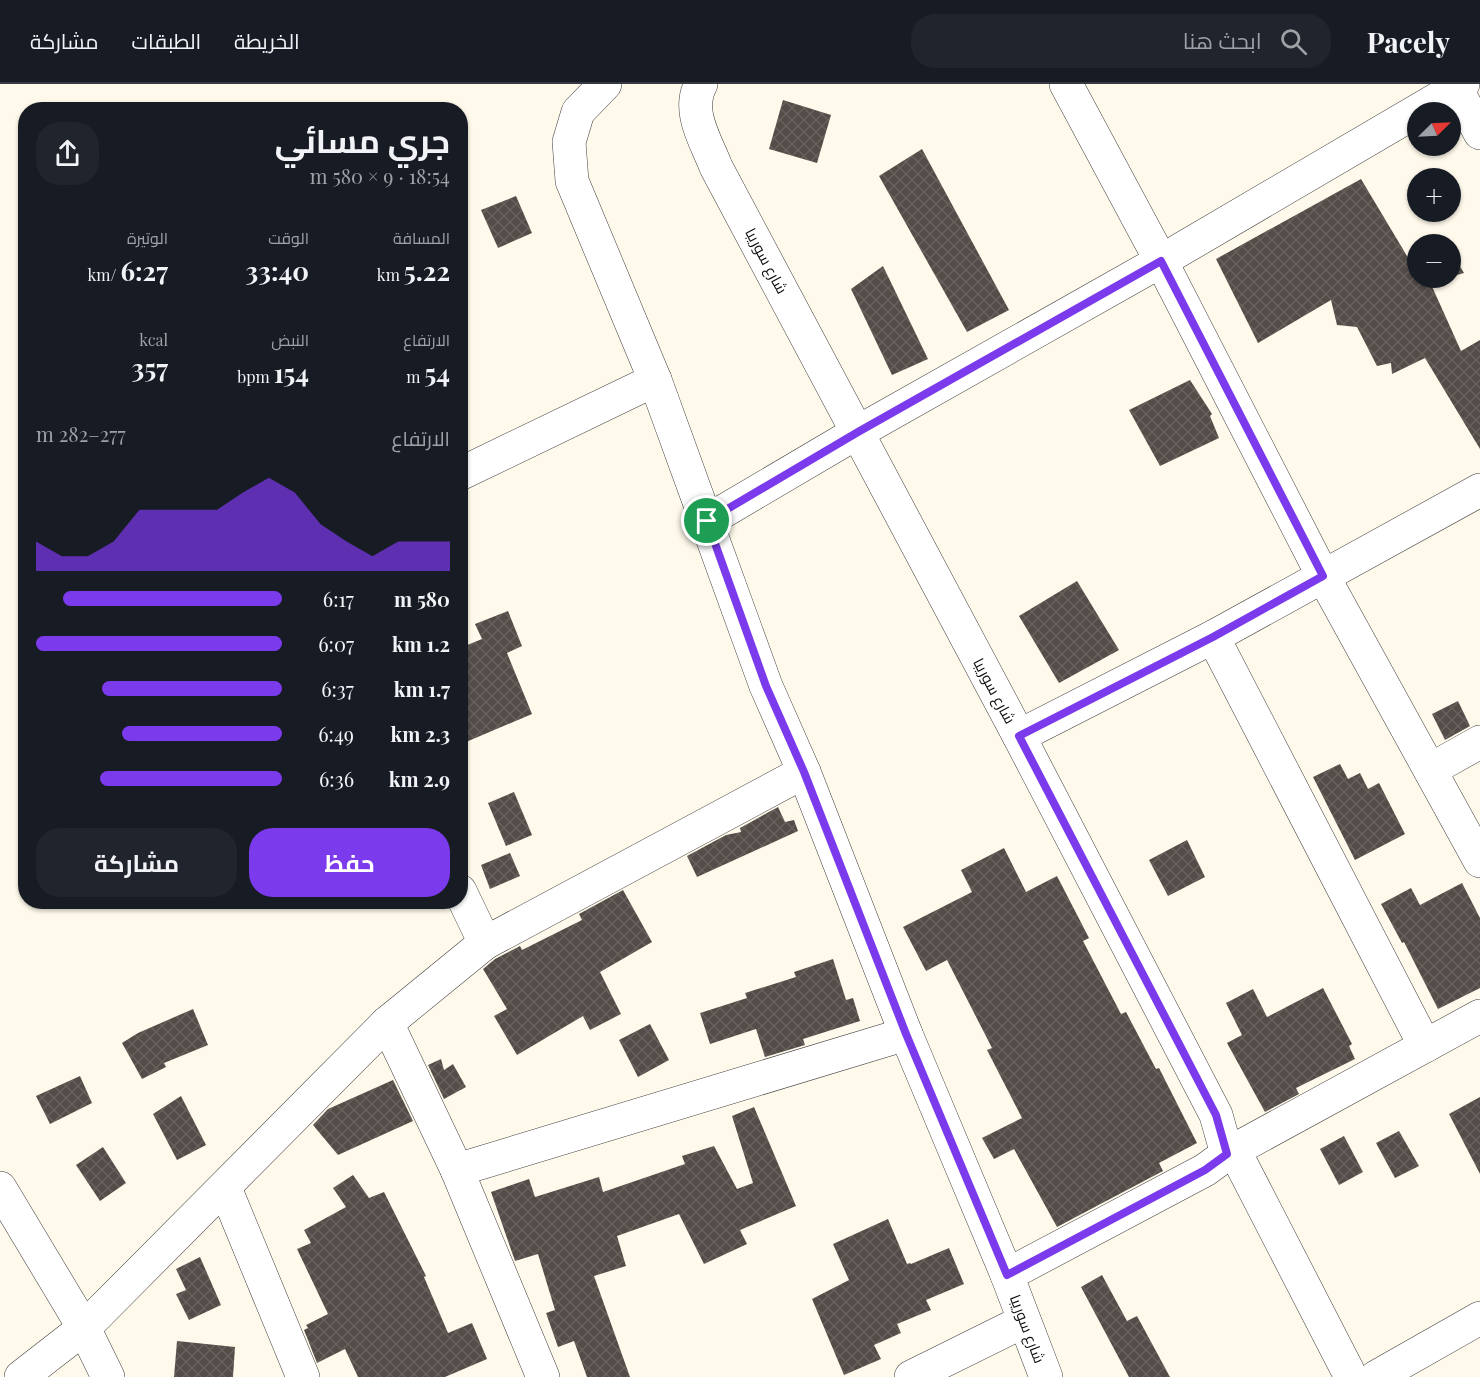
<!DOCTYPE html>
<html lang="ar">
<meta charset="utf-8">
<style>
body{margin:0;font-family:"Playfair Display",Cairo,serif;background:#20242c;color:#f1f3f6;direction:rtl;height:100vh;display:flex;flex-direction:column;font-size:22px;white-space:nowrap}
*{box-sizing:border-box;margin:0}
p{font-size:20px;color:#9ea1a6}
.icon{flex:none;width:33px;height:33px;fill:none;stroke:currentColor;stroke-width:2;stroke-linecap:round;stroke-linejoin:round}
.map{position:relative;flex:1;overflow:hidden;direction:ltr}
.drawer{position:absolute;left:18px;top:18px;width:450px;height:807px;display:flex;flex-direction:column;background:#171b24;border-radius:24px;box-shadow:0 2px 4px #0004;direction:rtl}
.drawer>*{flex:none}
.needle{width:39px;rotate:66deg}
.fabs{position:absolute;left:1407px;top:18px;display:grid;gap:12px}
.fabs a{display:grid;place-items:center;width:54px;height:54px;border-radius:50%;background:#171b24;box-shadow:0 2px 4px #0004;font-size:30px}
.pin{position:absolute;display:grid;place-items:center;width:51px;height:51px;color:#fff;margin:-26px;border:3px solid #fff;border-radius:50%;box-shadow:0 2px 6px #0007}
.round{display:grid;place-items:center;flex:none;width:63px;height:63px;border-radius:24px;background:#20242c}
.overview{display:flex;align-items:center;justify-content:space-between;height:102px;padding:0 18px}
h1{font-size:33px;font-weight:700;line-height:45px}
.figures{display:grid;grid-template-columns:repeat(3,1fr);gap:9px;height:102px;padding:6px 18px}
.figures div{display:grid;align-content:center}
.figures b{font-size:26px;font-weight:700}
.figures small{font-size:16px;font-weight:400}
.figures p{font-size:16px}
.chart{height:168px;padding:12px 18px}
.chart p{display:flex;justify-content:space-between}
.chart svg{width:100%;height:108px;margin-top:6px;fill:#7c3aed;opacity:.7}
.button{display:flex;gap:12px;margin-top:auto;padding:12px 18px}
.button a{flex:1;height:69px;border-radius:24px;background:#7c3aed;color:#fff;font-size:24px;font-weight:700;line-height:69px;text-align:center}
.button a+a{background:#20242c;color:#f1f3f6}
ul{padding:0 18px;list-style:none;font-size:20px}
li{display:grid;grid-template-columns:96px 72px 1fr;align-items:center;height:45px}
li i{height:15px;border-radius:8px;background:#7c3aed}
header{display:flex;align-items:center;gap:36px;box-sizing:border-box;height:84px;padding:0 30px;background:#171b24;border-bottom:2px solid #363941}
header strong{font-size:28px}
nav{display:flex;gap:33px;margin-inline-start:auto;font-size:21px}
.search{width:420px;height:54px;background:#20242c;display:flex;align-items:center;gap:15px;box-sizing:border-box;padding:0 21px;border-radius:24px;color:#9ea1a6;font-size:22px}
.map>svg:first-child{display:block}
.building{fill:url(#building-cross-hatch)}
.lines{fill:none;stroke-linecap:round;stroke-linejoin:round}
.minor-casing{stroke:#3e3e3e;stroke-width:34}
.minor{stroke:#fff;stroke-width:33}
.route-casing{stroke:#fff;stroke-width:12}
.route{stroke:#7c3aed;stroke-width:8}
.labels{text-anchor:middle;stroke-width:6;stroke-linejoin:round;paint-order:stroke}
.street-label{font-size:15px;fill:#0b0b0b;stroke:#fff}
</style>
<header>
<strong>Pacely</strong>
<div class="search"><svg class="icon" aria-label="search" viewBox="0 0 24 24"><circle cx="10" cy="10" r="6"/><path d="M15 15l6 6"/></svg>ابحث هنا</div>
<nav><a>الخريطة</a><a>الطبقات</a><a>مشاركة</a></nav>
</header>
<div class="map">
<svg width="1480" height="1293" viewBox="0 0 1480 1293">
<defs>
<pattern id="building-cross-hatch" width="8" height="8" patternUnits="userSpaceOnUse" patternTransform="scale(1.5)"><rect width="8" height="8" fill="#534c48"/><path d="M0 0l8 8M0 8l8-8" fill="none" stroke="#67615e"/></pattern>
</defs>
<rect width="100%" height="100%" fill="#fef9ea"/>
<g class="building">
<polygon points="783,16 831,31 817,79 769,65"/>
<polygon points="922,65 1009,226 967,248 879,92"/>
<polygon points="1361,95 1410,177 1418,173 1418,194 1448,194 1430,198 1461,267 1480,256 1480,365 1425,274 1392,290 1391,279 1377,282 1357,243 1337,241 1331,216 1258,259 1216,175"/>
<polygon points="516,112 532,149 498,164 481,126"/>
<polygon points="1450,166 1464,189 1450,193"/>
<polygon points="883,182 928,275 892,291 851,205"/>
<polygon points="1190,296 1212,330 1210,332 1219,354 1160,382 1129,326"/>
<polygon points="1077,497 1119,566 1059,599 1019,532"/>
<polygon points="508,527 522,562 507,569 532,630 466,658 460,644 460,564 482,555 475,540"/>
<polygon points="1458,617 1470,642 1445,656 1432,630"/>
<polygon points="1340,680 1348,695 1360,689 1368,705 1379,699 1405,750 1355,776 1313,693"/>
<polygon points="514,708 532,751 506,762 488,719"/>
<polygon points="778,723 785,738 794,736 798,747 697,793 687,772 726,751 741,748 740,744"/>
<polygon points="1187,756 1205,793 1168,812 1149,776"/>
<polygon points="1004,764 1026,808 1057,792 1089,854 1083,857 1121,930 1126,928 1156,985 1159,984 1197,1059 1159,1079 1163,1087 1057,1143 1014,1065 994,1075 982,1054 1022,1034 987,966 992,964 947,876 926,887 903,843 972,808 961,786"/>
<polygon points="510,769 520,792 490,805 481,781"/>
<polygon points="1462,799 1480,834 1480,904 1438,925 1404,858 1402,859 1381,820 1411,804 1420,821"/>
<polygon points="623,806 652,858 600,888 621,930 590,946 583,932 517,971 494,932 507,925 483,885 495,875 520,862 522,866 582,836 579,830"/>
<polygon points="833,875 846,916 853,914 860,937 803,955 805,961 765,973 756,945 710,960 700,929 747,914 745,909 796,893 794,888"/>
<polygon points="1323,904 1352,960 1349,962 1355,975 1296,1004 1299,1010 1265,1028 1227,959 1242,951 1226,919 1253,905 1267,933"/>
<polygon points="193,925 208,961 164,979 166,983 142,995 122,959 138,949"/>
<polygon points="650,940 669,976 638,993 619,956"/>
<polygon points="441,975 444,986 453,980 466,1003 444,1015 428,981"/>
<polygon points="80,992 92,1019 50,1040 36,1012"/>
<polygon points="393,996 413,1037 338,1071 313,1041 328,1025"/>
<polygon points="181,1012 206,1061 177,1076 153,1030"/>
<polygon points="1480,1013 1480,1090 1449,1030"/>
<polygon points="754,1023 796,1122 740,1146 747,1160 704,1180 679,1130 617,1152 626,1182 594,1192 630,1293 587,1293 574,1257 558,1263 546,1229 555,1226 538,1170 515,1177 491,1108 529,1095 535,1113 599,1093 603,1108 685,1080 682,1072 714,1062 737,1105 753,1099 732,1032"/>
<polygon points="1399,1047 1419,1082 1395,1094 1376,1059"/>
<polygon points="1344,1052 1363,1088 1339,1101 1320,1065"/>
<polygon points="103,1063 126,1099 100,1117 76,1081"/>
<polygon points="353,1091 369,1114 384,1108 426,1192 424,1193 448,1249 472,1239 487,1275 445,1293 358,1293 345,1265 317,1279 304,1246 308,1244 306,1241 328,1230 297,1165 311,1159 304,1146 346,1123 333,1104"/>
<polygon points="888,1135 907,1180 910,1179 911,1180 949,1164 964,1200 926,1216 931,1226 897,1240 901,1249 874,1261 881,1275 844,1291 812,1215 849,1196 833,1160"/>
<polygon points="200,1173 221,1221 189,1236 176,1210 186,1206 176,1185"/>
<polygon points="1102,1191 1127,1237 1137,1232 1170,1293 1129,1293 1081,1203"/>
<polygon points="177,1257 235,1263 233,1293 174,1293"/>
</g>
<g class="lines">
<g class="minor-casing">
<g id="minor">
<polyline points="605,0 578,28 569,58 572,97 655,296 766,602 804,688 906,950 1007,1191"/>
<path d="M701,0C686,27 706,57 716,83L1019,652L1216,1031L1227,1070L1205,1086L1007,1191L1046,1293"/>
<polyline points="1066,0 1161,177 1323,492 1480,777"/>
<polyline points="1454,0 1480,49"/>
<polyline points="460,390 655,296"/>
<polyline points="707,437 858,348 1161,177 1463,0"/>
<polyline points="1213,553 1425,962"/>
<polyline points="1019,652 1213,553 1480,406"/>
<polyline points="1430,686 1480,658"/>
<polyline points="460,807 485,859"/>
<polyline points="387,939 457,1086 543,1293"/>
<polyline points="1234,1066 1351,1293"/>
<polyline points="1227,1070 1480,932"/>
<polyline points="457,1086 906,950"/>
<polyline points="0,1104 84,1244 108,1293"/>
<polyline points="225,1104 303,1293"/>
<polyline points="21,1293 84,1244 387,939 485,859 804,688"/>
<polyline points="911,1293 1024,1237"/>
<polyline points="1376,1293 1480,1234"/>
</g>
</g>
<use href="#minor" class="minor"/>
</g>
<g class="lines">
<g class="route-casing">
<polygon id="route" points="1161,177 1323,492 1213,553 1019,652 1216,1031 1227,1070 1205,1086 1007,1191 906,950 804,688 766,602 707,437 858,348"/>
</g>
<use href="#route" class="route"/>
</g>
<g class="labels">
<g class="street-label">
<text transform="translate(766 177) rotate(62)" y="5">شارع سوريبا</text>
<text transform="translate(994 607) rotate(62)" y="5">شارع سوريبا</text>
<text transform="translate(1027 1245) rotate(69)" y="5">شارع سوريبا</text>
</g>
</g>
</svg>
<div class="fabs">
<a><svg class="needle" viewBox="-14 -14 28 28"><path d="M0-13l5 13h-10z" fill="#e53935"/><path d="M0 13l5-13h-10z" fill="#9ea1a6"/></svg></a>
<a>+</a>
<a>−</a>
</div>
<div class="pin" style="left:707px;top:437px;background:#1e9e55"><svg class="icon" aria-label="arrive" viewBox="0 0 24 24"><path d="M6 21V4h12l-3 4 3 4H6"/></svg></div>
<section class="drawer">
<div class="overview"><div><h1>جري مسائي</h1><p>18:54 · 9 × 580 m</p></div><a class="round"><svg class="icon" aria-label="share" viewBox="0 0 24 24"><path d="M12 15V3M7 8l5-5 5 5M5 13v7h14v-7"/></svg></a></div>
<div class="figures">
<div><p>المسافة</p><b>5.22<small> km</small></b></div>
<div><p>الوقت</p><b>33:40</b></div>
<div><p>الوتيرة</p><b>6:27<small> /km</small></b></div>
</div>
<div class="figures">
<div><p>الارتفاع</p><b>54<small> m</small></b></div>
<div><p>النبض</p><b>154<small> bpm</small></b></div>
<div><p>kcal</p><b>357</b></div>
</div>
<div class="chart"><p><span>الارتفاع</span>277–282 m</p>
<svg viewBox="0 0 160 44" preserveAspectRatio="none"><path d="M0 44V32L10 38L20 38L30 32L40 19L50 19L60 19L70 19L80 12L90 6L100 12L110 25L120 32L130 38L140 32L150 32L160 32V44z"/></svg>
</div>
<ul>
<li><b>580 m</b>6:17<i style="width:89%"></i></li>
<li><b>1.2 km</b>6:07<i style="width:100%"></i></li>
<li><b>1.7 km</b>6:37<i style="width:73%"></i></li>
<li><b>2.3 km</b>6:49<i style="width:65%"></i></li>
<li><b>2.9 km</b>6:36<i style="width:74%"></i></li>
</ul>
<div class="button"><a>حفظ</a><a>مشاركة</a></div>
</section>
</div>
